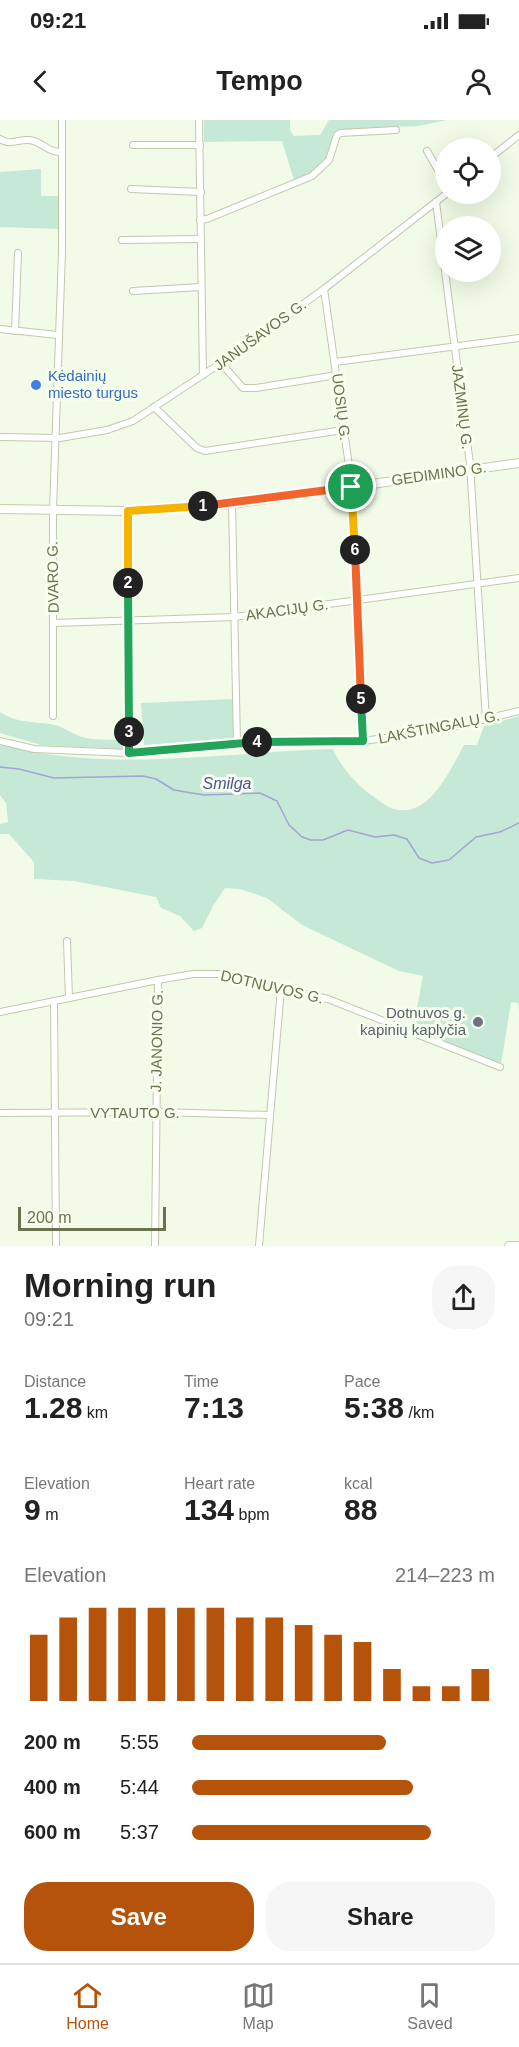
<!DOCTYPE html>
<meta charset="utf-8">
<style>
body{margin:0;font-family:Helvetica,sans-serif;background:#f6f6f6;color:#222;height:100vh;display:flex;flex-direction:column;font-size:22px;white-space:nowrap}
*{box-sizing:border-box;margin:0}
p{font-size:20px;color:#767676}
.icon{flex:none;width:33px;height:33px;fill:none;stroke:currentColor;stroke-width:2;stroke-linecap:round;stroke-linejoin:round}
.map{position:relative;height:1126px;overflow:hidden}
.side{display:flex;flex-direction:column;background:#fff;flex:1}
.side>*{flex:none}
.fabs{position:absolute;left:435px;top:18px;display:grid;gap:12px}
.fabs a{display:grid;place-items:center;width:66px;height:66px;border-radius:50%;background:#fff;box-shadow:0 6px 24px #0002;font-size:30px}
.scale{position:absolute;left:18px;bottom:15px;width:148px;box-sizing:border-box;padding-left:6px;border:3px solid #6b734d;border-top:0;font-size:16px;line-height:21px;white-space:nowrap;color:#6b734d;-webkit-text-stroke:4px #f6feed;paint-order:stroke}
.pin{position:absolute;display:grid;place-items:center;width:51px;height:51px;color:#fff;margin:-26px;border:3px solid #fff;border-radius:50%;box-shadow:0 2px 6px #0007}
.km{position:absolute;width:30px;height:30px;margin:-15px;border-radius:50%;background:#222;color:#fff;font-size:16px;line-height:30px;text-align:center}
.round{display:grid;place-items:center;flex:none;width:63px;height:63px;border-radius:24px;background:#f6f6f6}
.summary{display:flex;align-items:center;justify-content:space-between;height:102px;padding:0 24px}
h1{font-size:33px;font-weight:700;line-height:45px}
.metrics{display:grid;grid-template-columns:repeat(3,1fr);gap:9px;height:102px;padding:6px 24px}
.metrics div{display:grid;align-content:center}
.metrics b{font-size:30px;font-weight:700}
.metrics small{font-size:16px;font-weight:400}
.metrics p{font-size:16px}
.chart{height:168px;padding:12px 24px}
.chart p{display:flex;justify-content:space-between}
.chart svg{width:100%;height:108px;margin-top:6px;stroke:#b45309;stroke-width:6}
.button{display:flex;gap:12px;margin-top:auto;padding:12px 24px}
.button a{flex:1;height:69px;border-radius:24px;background:#b45309;color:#fff;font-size:24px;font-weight:700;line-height:69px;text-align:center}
.button a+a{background:#f6f6f6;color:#222}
ul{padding:0 24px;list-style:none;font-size:20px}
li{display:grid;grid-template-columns:96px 72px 1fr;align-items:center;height:45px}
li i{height:15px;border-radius:8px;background:#b45309}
.status{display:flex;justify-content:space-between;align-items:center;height:42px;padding:0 30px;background:#fff;direction:ltr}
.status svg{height:16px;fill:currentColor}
header{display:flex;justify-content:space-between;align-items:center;height:78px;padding:0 24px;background:#fff;font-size:27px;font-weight:700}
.menu{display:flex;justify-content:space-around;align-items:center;height:84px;border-top:2px solid #e0e0e0;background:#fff;font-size:16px;color:#767676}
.menu a{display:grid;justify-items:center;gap:3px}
.menu .active{color:#b45309}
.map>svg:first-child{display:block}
.green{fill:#c6e8d6}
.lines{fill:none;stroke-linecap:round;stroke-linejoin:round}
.stream{stroke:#a4a3d5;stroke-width:1.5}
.street-casing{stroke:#c1c9ab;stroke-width:8}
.secondary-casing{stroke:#c2cda9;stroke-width:10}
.street{stroke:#fff;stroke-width:6}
.secondary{stroke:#fff;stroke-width:8}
.split-1-casing{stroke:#fff;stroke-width:12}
.split-2-casing{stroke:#fff;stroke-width:12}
.split-3-casing{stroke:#fff;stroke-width:12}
.split-4-casing{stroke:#fff;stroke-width:12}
.split-5-casing{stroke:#fff;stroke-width:12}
.split-6-casing{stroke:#fff;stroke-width:12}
.split-7-casing{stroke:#fff;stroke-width:12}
.split-1{stroke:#f0652b;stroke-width:8}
.split-2{stroke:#f5b400;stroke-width:8}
.split-3{stroke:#22a559;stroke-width:8}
.split-4{stroke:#22a559;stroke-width:8}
.split-5{stroke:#22a559;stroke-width:8}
.split-6{stroke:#f0652b;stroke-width:8}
.split-7{stroke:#f5b400;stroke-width:8}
.shop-dot{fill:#3f7fe0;stroke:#f6feed;stroke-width:2}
.worship-dot{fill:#6b7280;stroke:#f6feed;stroke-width:2}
.labels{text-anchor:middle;stroke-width:6;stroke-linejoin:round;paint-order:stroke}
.street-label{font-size:15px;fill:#6b734d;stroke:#f6feed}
.shop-label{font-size:15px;fill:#366cbe;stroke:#f6feed;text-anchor:start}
.worship-label{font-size:15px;fill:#5b616d;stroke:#f6feed;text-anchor:end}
.water-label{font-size:16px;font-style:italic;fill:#53519a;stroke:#f6feed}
</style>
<div class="status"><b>09:21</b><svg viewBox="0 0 49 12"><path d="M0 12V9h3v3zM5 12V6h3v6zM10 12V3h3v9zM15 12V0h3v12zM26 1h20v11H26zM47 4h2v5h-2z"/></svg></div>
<header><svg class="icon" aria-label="back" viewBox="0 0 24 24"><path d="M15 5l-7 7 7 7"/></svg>Tempo<svg class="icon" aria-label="person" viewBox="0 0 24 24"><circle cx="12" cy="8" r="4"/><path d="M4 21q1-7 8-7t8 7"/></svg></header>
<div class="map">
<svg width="519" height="1126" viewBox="0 0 519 1126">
<rect width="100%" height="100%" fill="#f2fbe7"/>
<g class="green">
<polygon points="204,0 290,0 290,10 294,16 320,15 329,0 446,0 419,6 364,8 337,11 334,15 326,38 311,54 294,60 282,21 204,22"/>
<polygon points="41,49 41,76 59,76 60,109 0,107 0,52"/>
<polygon points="233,579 233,618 144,625 141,583"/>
<path d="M0,592C17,604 36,601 55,605C66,608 75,616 86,618C99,621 112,618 124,622V629L41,625L0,613Z"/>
<path d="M519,596V890L518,883L511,882L501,944L413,909L423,856L399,851L302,805L267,778L240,769L225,768L213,786L202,808L194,811L180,796L161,788L156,777L74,761L34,759V742L9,714H0V704L8,702L6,683L0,675V624C106,654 224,632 333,629C340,646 357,665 371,675C377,679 384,685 391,688C428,702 450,650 464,625H477L484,606Z"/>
</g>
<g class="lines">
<polyline class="stream" points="0,647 19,649 54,658 143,656 156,659 174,670 204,675 260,673 277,681 289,705 302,717 311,720 323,720 348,710 375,717 394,715 407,719 419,738 432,743 449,740 476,717 500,712 519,703"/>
<g class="street-casing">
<g id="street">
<polyline points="199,0 203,255"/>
<path d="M0,19C10,26 18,19 29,20C42,21 46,32 61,32"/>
<polyline points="133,25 200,25"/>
<polyline points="427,31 446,64"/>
<polyline points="490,38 519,15"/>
<polyline points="131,69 201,72"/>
<polyline points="436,82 470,344 486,600"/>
<polyline points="200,100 207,99 312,56 329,40 337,15 340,13 396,10"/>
<polyline points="122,120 201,119"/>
<polyline points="324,169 350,353 363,621"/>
<polyline points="133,171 201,167"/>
<polyline points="0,209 58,215"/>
<polyline points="15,211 18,133"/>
<polyline points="335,242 519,218"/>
<polyline points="221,243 243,268 256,268 337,255"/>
<polyline points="154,287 197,328 205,331 343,310"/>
<polyline points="0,317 60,318 107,310 133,301 221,243 324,169 446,74"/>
<polyline points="232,384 237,623"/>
<polyline points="127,391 129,633"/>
<polyline points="54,503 234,497 519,458"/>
<polyline points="53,596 53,390 62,131 62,0"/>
<polyline points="0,621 34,629 129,633 251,622 363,621 436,611 519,591"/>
<polyline points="67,821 69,878"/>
<polyline points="54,881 56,1126"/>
<polyline points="0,892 158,860 193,854 221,854 328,879 500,947"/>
<polyline points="0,993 156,992 270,995"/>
<polyline points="155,1126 158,860"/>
<polyline points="259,1126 281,868"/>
</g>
</g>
<g class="secondary-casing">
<g id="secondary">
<polyline points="0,389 127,391 232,384 519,343"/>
<polyline points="509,1126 519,1126"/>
</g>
</g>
<use href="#street" class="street"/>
<use href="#secondary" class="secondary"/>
</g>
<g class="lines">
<g class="split-1-casing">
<polyline id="split-1" points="203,386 351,367"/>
</g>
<g class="split-2-casing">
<polyline id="split-2" points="128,463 128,391 203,386"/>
</g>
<g class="split-3-casing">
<polyline id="split-3" points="128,463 129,612"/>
</g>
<g class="split-4-casing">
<polyline id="split-4" points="129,612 129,633 257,622"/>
</g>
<g class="split-5-casing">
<polyline id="split-5" points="257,622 363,621 361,579"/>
</g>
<g class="split-6-casing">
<polyline id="split-6" points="355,430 361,579"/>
</g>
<g class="split-7-casing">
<polyline id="split-7" points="351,367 355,430"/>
</g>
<use href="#split-1" class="split-1"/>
<use href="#split-2" class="split-2"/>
<use href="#split-3" class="split-3"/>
<use href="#split-4" class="split-4"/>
<use href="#split-5" class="split-5"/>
<use href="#split-6" class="split-6"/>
<use href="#split-7" class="split-7"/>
</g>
<circle class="shop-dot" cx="36" cy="265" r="6"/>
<circle class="worship-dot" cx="478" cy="902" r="6"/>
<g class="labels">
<g class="street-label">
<text transform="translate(260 215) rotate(-36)" y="5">JANUŠAVOS G.</text>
<text transform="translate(341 287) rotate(83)" y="5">UOSIŲ G.</text>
<text transform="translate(462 287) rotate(83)" y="5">JAZMINŲ G.</text>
<text transform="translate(439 354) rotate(-8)" y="5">GEDIMINO G.</text>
<text transform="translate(53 457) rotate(-91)" y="5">DVARO G.</text>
<text transform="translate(287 490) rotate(-8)" y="5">AKACIJŲ G.</text>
<text transform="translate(439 607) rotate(-11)" y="5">LAKŠTINGALŲ G.</text>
<text transform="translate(272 867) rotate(13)" y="5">DOTNUVOS G.</text>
<text transform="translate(157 921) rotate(-89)" y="5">J. JANONIO G.</text>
<text x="135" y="998">VYTAUTO G.</text>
</g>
<g class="shop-label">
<text x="48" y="261">Kėdainių<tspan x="48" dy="17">miesto turgus</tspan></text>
</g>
<g class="worship-label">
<text x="466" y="898">Dotnuvos g.<tspan x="466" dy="17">kapinių kaplyčia</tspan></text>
</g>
<g class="water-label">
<text x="227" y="669">Smilga</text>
</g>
</g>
</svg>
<div class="fabs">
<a><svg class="icon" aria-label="locate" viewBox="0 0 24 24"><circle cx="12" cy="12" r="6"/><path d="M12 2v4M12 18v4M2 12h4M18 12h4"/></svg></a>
<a><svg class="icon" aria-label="layers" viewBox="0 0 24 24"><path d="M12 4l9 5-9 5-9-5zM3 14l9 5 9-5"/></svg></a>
</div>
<div class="scale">200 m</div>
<div class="pin" style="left:351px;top:367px;background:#1e9e55"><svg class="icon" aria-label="arrive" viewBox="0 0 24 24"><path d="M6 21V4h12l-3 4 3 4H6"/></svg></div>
<b class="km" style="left:203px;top:386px">1</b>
<b class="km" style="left:128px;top:463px">2</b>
<b class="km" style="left:129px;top:612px">3</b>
<b class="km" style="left:257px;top:622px">4</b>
<b class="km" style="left:361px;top:579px">5</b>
<b class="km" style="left:355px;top:430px">6</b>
</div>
<section class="side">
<div class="summary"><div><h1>Morning run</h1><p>09:21</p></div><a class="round"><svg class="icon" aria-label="share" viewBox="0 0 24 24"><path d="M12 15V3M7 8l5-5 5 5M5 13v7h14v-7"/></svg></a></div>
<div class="metrics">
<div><p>Distance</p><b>1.28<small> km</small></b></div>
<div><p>Time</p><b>7:13</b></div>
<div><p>Pace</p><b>5:38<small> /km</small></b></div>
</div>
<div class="metrics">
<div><p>Elevation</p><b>9<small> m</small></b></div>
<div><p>Heart rate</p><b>134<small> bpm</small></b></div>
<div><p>kcal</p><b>88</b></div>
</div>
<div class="chart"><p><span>Elevation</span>214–223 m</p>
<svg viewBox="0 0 160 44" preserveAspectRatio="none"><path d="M5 44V17M15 44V10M25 44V6M35 44V6M45 44V6M55 44V6M65 44V6M75 44V10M85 44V10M95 44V13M105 44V17M115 44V20M125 44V31M135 44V38M145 44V38M155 44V31"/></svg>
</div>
<ul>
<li><b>200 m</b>5:55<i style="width:64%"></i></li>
<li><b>400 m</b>5:44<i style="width:73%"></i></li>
<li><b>600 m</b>5:37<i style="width:79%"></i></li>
</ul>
<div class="button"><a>Save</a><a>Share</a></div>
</section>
<nav class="menu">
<a class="active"><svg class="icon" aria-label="home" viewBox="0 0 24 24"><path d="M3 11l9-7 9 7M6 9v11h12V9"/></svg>Home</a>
<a><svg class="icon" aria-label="map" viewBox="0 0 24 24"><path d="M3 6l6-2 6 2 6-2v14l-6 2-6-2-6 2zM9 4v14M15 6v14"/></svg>Map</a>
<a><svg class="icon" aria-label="saved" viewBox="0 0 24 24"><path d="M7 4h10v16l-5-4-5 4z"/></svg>Saved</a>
</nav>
